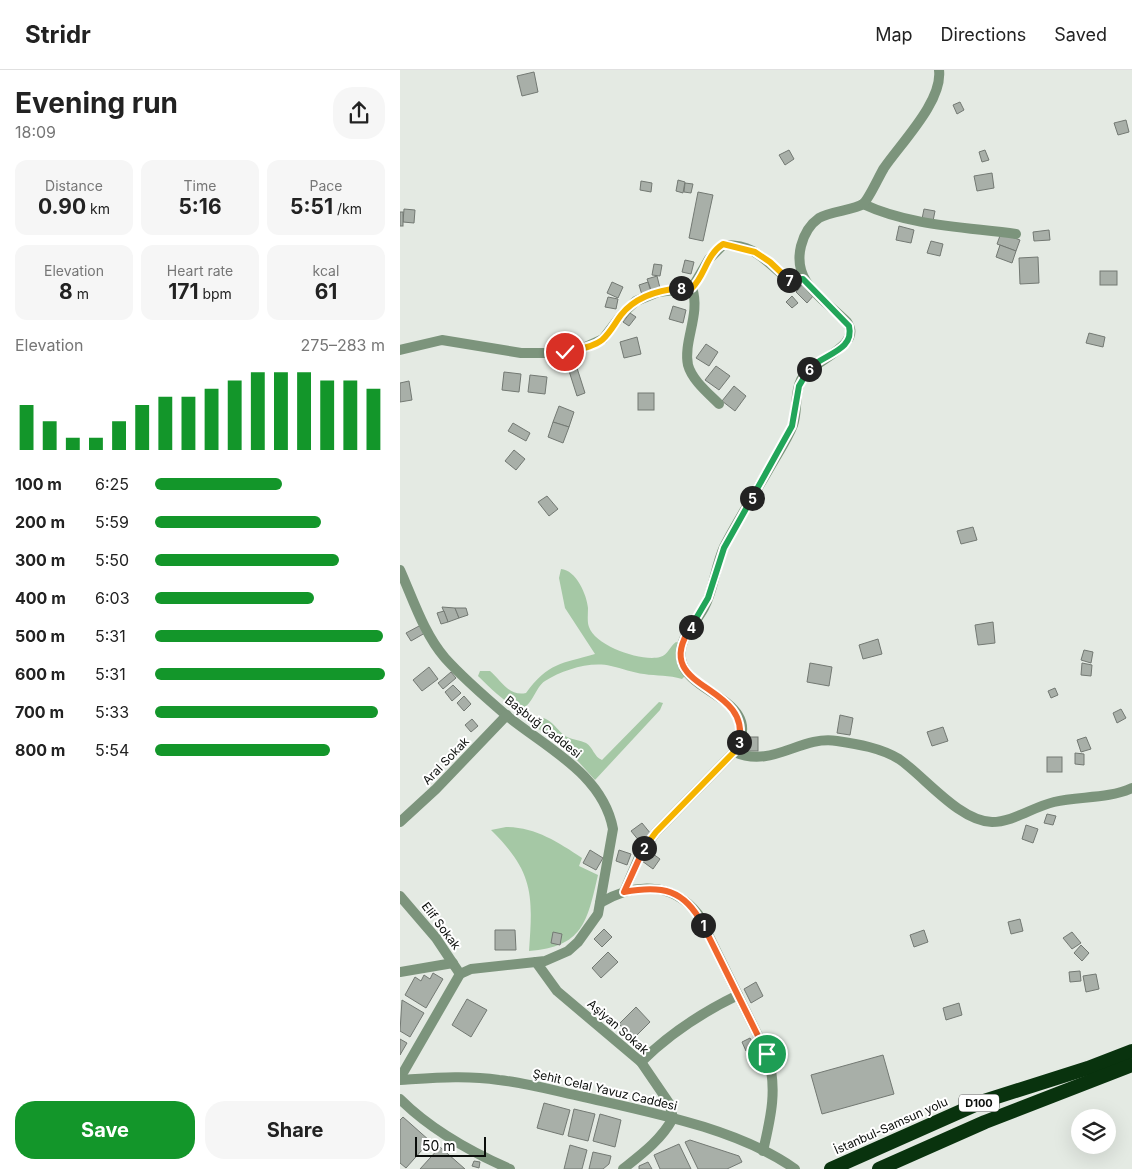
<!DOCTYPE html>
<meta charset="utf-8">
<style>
body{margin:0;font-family:Inter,sans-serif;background:#f6f6f6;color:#222;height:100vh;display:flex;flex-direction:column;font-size:19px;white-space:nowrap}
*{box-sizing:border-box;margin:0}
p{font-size:16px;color:#767676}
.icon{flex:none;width:28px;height:28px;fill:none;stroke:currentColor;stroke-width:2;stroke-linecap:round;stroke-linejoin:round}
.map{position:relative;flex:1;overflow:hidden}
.details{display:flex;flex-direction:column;background:#fff;width:400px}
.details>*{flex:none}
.tools{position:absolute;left:671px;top:1039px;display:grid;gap:10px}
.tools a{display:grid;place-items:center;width:45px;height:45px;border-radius:50%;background:#fff;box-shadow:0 5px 20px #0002;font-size:25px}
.scale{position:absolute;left:15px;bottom:12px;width:71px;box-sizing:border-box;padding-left:5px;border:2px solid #0b0e0b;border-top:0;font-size:14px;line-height:18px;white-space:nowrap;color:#0b0e0b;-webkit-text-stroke:4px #fff;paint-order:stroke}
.pin{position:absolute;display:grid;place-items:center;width:42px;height:42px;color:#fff;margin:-21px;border:2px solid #fff;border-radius:50%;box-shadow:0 1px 5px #0007}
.km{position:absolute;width:25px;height:25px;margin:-12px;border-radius:50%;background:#222;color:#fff;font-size:14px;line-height:25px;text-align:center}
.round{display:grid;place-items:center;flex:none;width:52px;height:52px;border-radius:20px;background:#f6f6f6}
.head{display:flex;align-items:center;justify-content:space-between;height:85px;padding:0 15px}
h1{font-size:28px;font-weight:700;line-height:38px}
.stats{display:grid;grid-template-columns:repeat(3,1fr);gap:8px;height:85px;padding:5px 15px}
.stats div{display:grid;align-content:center;border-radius:12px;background:#f6f6f6;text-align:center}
.stats b{font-size:21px;font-weight:700}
.stats small{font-size:14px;font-weight:400}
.stats p{font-size:14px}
.chart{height:140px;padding:10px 15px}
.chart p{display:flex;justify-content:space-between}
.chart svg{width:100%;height:90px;margin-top:5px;stroke:#13962a;stroke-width:6}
.button{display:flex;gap:10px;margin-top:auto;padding:10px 15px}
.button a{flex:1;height:58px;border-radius:20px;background:#13962a;color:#fff;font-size:20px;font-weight:700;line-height:58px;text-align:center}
.button a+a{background:#f6f6f6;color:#222}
ul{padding:0 15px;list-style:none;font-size:16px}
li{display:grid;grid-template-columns:80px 60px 1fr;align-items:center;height:38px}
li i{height:12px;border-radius:6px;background:#13962a}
header{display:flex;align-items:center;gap:30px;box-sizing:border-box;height:70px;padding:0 25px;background:#fff;border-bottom:1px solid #e0e0e0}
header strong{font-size:24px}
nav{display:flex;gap:28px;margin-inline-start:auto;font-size:18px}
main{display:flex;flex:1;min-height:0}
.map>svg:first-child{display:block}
.green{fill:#a5c8a5}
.building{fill:#a8afa8;stroke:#737973}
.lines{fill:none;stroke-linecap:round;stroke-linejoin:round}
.minor{stroke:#7c947c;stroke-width:10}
.highway{stroke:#09330e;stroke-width:14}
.split-1-casing{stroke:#fff;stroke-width:10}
.split-2-casing{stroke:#fff;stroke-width:10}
.split-3-casing{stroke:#fff;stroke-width:10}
.split-4-casing{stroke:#fff;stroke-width:10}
.split-5-casing{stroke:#fff;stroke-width:10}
.split-6-casing{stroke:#fff;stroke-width:10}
.split-7-casing{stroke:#fff;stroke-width:10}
.split-8-casing{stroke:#fff;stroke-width:10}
.split-9-casing{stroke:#fff;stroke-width:10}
.split-1{stroke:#f0652b;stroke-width:6}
.split-2{stroke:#f0652b;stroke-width:6}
.split-3{stroke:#f5b400;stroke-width:6}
.split-4{stroke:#f0652b;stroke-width:6}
.split-5{stroke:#22a559;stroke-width:6}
.split-6{stroke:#22a559;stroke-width:6}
.split-7{stroke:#22a559;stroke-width:6}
.split-8{stroke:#f5b400;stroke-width:6}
.split-9{stroke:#f5b400;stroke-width:6}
.labels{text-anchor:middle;stroke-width:4;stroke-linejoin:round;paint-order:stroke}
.shield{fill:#fff;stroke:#545654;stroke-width:1}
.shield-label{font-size:11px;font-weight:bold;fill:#0b0e0b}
.street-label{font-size:12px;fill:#0b0e0b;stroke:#fff}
</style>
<header>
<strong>Stridr</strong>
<nav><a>Map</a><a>Directions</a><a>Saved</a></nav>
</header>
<main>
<section class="details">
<div class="head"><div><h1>Evening run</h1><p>18:09</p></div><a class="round"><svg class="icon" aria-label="share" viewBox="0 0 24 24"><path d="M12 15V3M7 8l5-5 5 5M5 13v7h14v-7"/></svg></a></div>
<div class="stats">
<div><p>Distance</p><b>0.90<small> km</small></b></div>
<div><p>Time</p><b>5:16</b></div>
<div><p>Pace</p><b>5:51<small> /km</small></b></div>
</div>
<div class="stats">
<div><p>Elevation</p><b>8<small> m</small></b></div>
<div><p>Heart rate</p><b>171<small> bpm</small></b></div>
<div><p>kcal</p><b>61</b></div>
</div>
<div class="chart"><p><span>Elevation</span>275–283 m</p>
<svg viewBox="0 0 160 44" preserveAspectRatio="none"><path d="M5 44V22M15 44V30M25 44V38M35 44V38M45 44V30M55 44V22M65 44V18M75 44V18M85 44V14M95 44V10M105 44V6M115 44V6M125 44V6M135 44V10M145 44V10M155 44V14"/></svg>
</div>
<ul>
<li><b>100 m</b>6:25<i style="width:55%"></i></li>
<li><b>200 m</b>5:59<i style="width:72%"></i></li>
<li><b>300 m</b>5:50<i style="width:80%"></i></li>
<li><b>400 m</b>6:03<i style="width:69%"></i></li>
<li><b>500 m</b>5:31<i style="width:99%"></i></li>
<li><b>600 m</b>5:31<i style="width:100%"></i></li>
<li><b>700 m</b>5:33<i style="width:97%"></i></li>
<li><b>800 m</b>5:54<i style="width:76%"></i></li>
</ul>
<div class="button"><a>Save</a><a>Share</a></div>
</section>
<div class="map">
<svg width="732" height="1099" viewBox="0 0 732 1099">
<rect width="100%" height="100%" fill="#e4eae3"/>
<g class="green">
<path d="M161,499C176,500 187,525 188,538C188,544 187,552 189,557C195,576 242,592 260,587C268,585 270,576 276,572L279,573L285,606L282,609C269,605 257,606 244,604C233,603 222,598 211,596C190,591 163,600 145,611C135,617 132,638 120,638C110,638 86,614 78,606L80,601H90C101,610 109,627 126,623C149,592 161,594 195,584L165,538L159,508Z"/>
<path d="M259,632L263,633L260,640L195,710L167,679L130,653L135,648C151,645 155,660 167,667C173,670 180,670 186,673C193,677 194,687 202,690Z"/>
<path d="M106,757C135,757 158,772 182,788L179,796L198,805C187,852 183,877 129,881C133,825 134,802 91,760Z"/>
</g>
<g class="building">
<polygon points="134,2 138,22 122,26 117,6"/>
<polygon points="560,32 564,40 557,44 553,35"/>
<polygon points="726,50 729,62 718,65 714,53"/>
<polygon points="389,80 394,89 385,95 379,85"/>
<polygon points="585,80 589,90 582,92 579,82"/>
<polygon points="592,103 594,118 577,121 574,106"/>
<polygon points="278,110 285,112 283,123 276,121"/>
<polygon points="241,111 252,113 251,122 240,120"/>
<polygon points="285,113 293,114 291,123 284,122"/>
<polygon points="298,122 313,125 303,171 289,168"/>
<polygon points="4,139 15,140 14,153 3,152"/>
<polygon points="524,139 535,141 533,151 522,149"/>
<rect x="0" y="142" width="3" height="14"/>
<polygon points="499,156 514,160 511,173 496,170"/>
<polygon points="649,160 650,170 634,171 633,162"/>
<polygon points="601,163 620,170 616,181 597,174"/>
<polygon points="531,171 543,174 540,186 527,183"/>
<polygon points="600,175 616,181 612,193 596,187"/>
<polygon points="638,187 639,213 620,214 619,188"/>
<polygon points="285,190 294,192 291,204 282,202"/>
<polygon points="254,194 262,195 260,206 252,205"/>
<rect x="700" y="201" width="17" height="14"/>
<polygon points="257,206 260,218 251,220 247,209"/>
<polygon points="212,212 223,217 218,228 207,223"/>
<polygon points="248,212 251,222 242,225 239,215"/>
<polygon points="403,214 414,225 407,233 396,222"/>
<polygon points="392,226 398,233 392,238 386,232"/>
<polygon points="208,227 218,229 216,239 205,237"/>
<polygon points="273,236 286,240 283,253 269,249"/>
<polygon points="230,243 236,247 229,256 223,252"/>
<polygon points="689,263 705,267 703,277 686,273"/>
<polygon points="237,267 241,284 224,288 220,272"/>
<polygon points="306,274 318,282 309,296 296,288"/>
<polygon points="316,296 330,306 319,320 305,310"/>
<polygon points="177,298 185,323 177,326 169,301"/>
<polygon points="104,302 121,304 119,322 102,320"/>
<polygon points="130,305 147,307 145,324 128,322"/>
<polygon points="9,311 12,330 0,332 0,313"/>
<polygon points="334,316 346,326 335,341 322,331"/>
<rect x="238" y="323" width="16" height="17"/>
<polygon points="159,336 174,342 169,357 153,352"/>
<polygon points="153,352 169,357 163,373 148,367"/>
<polygon points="113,353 130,363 126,371 108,361"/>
<polygon points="114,380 125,389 116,400 105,391"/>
<polygon points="147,426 158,439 149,446 138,432"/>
<polygon points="573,457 577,470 561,474 557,461"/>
<polygon points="42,537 55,538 59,548 48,552"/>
<polygon points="55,538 66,538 68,545 59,548"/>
<polygon points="44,541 48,552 41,554 37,543"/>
<polygon points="593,552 595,573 578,575 575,555"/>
<polygon points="21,555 25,563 11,571 6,563"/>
<polygon points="478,569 482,584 463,589 459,575"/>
<polygon points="684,580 693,582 691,593 681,590"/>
<polygon points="410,593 432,597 429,616 407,612"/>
<polygon points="682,593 692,595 691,606 681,605"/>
<polygon points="29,597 38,609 22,621 13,610"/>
<polygon points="51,602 56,608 43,619 38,613"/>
<polygon points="53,615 61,623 52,631 45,622"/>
<polygon points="655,618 658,625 651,628 648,621"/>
<polygon points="64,626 71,634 64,641 57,633"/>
<polygon points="721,639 726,648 717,653 713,643"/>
<polygon points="440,645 453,648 450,665 437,663"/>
<polygon points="72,649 78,656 71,662 65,655"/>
<polygon points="543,657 548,671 532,676 527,662"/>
<rect x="346" y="667" width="12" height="14"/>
<polygon points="686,667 691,679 681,682 677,670"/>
<polygon points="675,683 684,684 684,695 675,694"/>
<rect x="647" y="687" width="15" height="15"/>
<polygon points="647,744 656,746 653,755 644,753"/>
<polygon points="242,753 251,764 240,772 231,761"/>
<polygon points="626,755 638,759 633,773 622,769"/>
<polygon points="190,780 203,788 196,800 183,793"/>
<polygon points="219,780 231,784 227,795 216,791"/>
<polygon points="249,781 260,789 253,799 242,791"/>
<polygon points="620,849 623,861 611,864 608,852"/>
<polygon points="204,859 212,867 202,877 194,869"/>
<polygon points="95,860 115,860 116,880 95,880"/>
<polygon points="524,860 528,872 514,877 510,865"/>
<polygon points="153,862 162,864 160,875 151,873"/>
<polygon points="672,862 681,873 672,879 663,868"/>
<polygon points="681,875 689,883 682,891 674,883"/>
<polygon points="208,882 218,892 201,908 192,898"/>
<polygon points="680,901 681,911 670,912 669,902"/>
<polygon points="33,903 43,909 26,938 5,925 15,907 21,911 24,905 30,909"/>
<polygon points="696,904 699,919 686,922 683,906"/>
<polygon points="356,912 363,926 351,933 344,919"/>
<polygon points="67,929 87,940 71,967 52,955"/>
<polygon points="2,930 24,943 10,967 0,961"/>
<polygon points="559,933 562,945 546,950 543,938"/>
<polygon points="236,937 250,952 233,969 219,954"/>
<polygon points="350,968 355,977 346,981 342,972"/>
<polygon points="0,969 7,973 0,985"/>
<polygon points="483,985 494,1024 422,1044 411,1005"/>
<polygon points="144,1033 170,1040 163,1065 137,1058"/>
<polygon points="174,1039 195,1044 188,1071 168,1066"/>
<polygon points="200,1044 221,1050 215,1077 193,1071"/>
<polygon points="3,1047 30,1071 6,1098 0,1093 0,1050"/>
<polygon points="290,1070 339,1086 342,1092 327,1099 298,1099 285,1072"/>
<polygon points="279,1074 291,1099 260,1099 254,1085"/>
<polygon points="170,1075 187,1080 182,1099 164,1099"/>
<polygon points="40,1077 65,1099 20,1099"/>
<polygon points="193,1082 211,1086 209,1094 203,1099 189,1099"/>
<polygon points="74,1091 80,1092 79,1098 72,1096"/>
<polygon points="248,1092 252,1099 239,1099 239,1096"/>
</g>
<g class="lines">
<g class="minor">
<path d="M463,134C510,156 565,157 616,164"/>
<path d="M292,218C301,244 283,271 288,295C292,310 308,323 319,334"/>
<path d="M0,280L42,270L121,283H161L183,278L203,269L222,244L236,231L258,222L292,218L309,189L323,175C357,174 365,192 388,209H403"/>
<path d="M0,500C13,529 24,564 45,588C63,608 85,627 106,645C145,677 203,704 213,759L198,844L178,872L168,881L145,891L71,899L60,904L0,1008"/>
<path d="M334,682C373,699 400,665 437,671C458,674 481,678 499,689C525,707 559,751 592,752C613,752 633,737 654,732C679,726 708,729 732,718"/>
<polyline points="0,752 36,719 107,645"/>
<path d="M224,822L240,785L256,762L334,682C368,630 286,625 281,589C278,568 295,555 304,538C314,519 315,497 324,477C339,448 357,420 373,392C380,380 388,368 393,355C398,341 394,324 401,310C411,290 464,277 447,252C423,228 392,213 401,176C404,164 409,155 419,148C431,141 454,140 463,134C469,129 479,106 484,98C501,73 543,31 539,0"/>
<polyline points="0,826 36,868 60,904"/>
<path d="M200,833C233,813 272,811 298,844L367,984C378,1017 371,1047 363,1081"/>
<path d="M136,892L157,921L241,992L269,1033L273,1048C261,1070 242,1084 223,1099"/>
<polyline points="0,902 53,893"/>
<path d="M241,992C270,963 301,943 338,925"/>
<path d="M0,1010C33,1008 66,1005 99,1010C127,1013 156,1021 184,1027C250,1042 339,1059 395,1099"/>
<path d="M0,1029C30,1059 71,1082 110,1099"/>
</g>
<g class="highway">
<polyline points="431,1099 584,1031 688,998 732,981"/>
<polyline points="479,1099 585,1052 732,995"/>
</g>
</g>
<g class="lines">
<g class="split-1-casing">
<polyline id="split-1" points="303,855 367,984"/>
</g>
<g class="split-2-casing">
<path id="split-2" d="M244,778L224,822C262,815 284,819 303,855"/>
</g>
<g class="split-3-casing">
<polyline id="split-3" points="244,778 256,762 334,682 339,672"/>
</g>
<g class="split-4-casing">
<path id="split-4" d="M291,557C248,621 352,612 339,672"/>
</g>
<g class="split-5-casing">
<polyline id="split-5" points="291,557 308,528 324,478 352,428"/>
</g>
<g class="split-6-casing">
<polyline id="split-6" points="352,428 392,356 399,316 409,299"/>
</g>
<g class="split-7-casing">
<path id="split-7" d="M389,210L403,209L449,256C455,281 423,284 409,299"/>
</g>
<g class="split-8-casing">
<path id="split-8" d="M281,218H292C305,206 306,185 323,174L355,182L370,192L389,210"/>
</g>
<g class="split-9-casing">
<path id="split-9" d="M165,282C177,279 192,278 202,270C210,263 215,253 221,245C235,227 259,220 281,218"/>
</g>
<use href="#split-1" class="split-1"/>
<use href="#split-2" class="split-2"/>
<use href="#split-3" class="split-3"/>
<use href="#split-4" class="split-4"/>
<use href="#split-5" class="split-5"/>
<use href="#split-6" class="split-6"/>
<use href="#split-7" class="split-7"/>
<use href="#split-8" class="split-8"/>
<use href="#split-9" class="split-9"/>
</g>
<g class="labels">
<rect class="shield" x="559" y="1024.5" width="40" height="17" rx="4"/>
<g class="shield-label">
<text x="579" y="1037">D100</text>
</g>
<g class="street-label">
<text transform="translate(143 657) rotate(38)" y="4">Başbuğ Caddesi</text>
<text transform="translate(46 691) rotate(-46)" y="4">Aral Sokak</text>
<text transform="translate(41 856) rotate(53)" y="4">Elif Sokak</text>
<text transform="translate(218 957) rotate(41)" y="4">Aşiyan Sokak</text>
<text transform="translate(205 1020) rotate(13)" y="4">Şehit Celal Yavuz Caddesi</text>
<text transform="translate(491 1056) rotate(-24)" y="4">İstanbul-Samsun yolu</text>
</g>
</g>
</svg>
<div class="tools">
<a><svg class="icon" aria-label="layers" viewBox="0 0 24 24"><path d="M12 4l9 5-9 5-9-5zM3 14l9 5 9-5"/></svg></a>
</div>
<div class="scale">50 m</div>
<div class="pin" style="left:367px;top:984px;background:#1e9e55"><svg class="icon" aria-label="arrive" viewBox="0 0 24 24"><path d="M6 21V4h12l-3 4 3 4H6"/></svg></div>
<div class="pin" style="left:165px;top:282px;background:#d93025"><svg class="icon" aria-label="check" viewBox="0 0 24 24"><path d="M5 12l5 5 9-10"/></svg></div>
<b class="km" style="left:303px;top:855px">1</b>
<b class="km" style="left:244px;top:778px">2</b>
<b class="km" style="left:339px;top:672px">3</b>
<b class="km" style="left:291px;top:557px">4</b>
<b class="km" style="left:352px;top:428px">5</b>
<b class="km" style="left:409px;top:299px">6</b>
<b class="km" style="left:389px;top:210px">7</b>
<b class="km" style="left:281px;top:218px">8</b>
</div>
</main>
